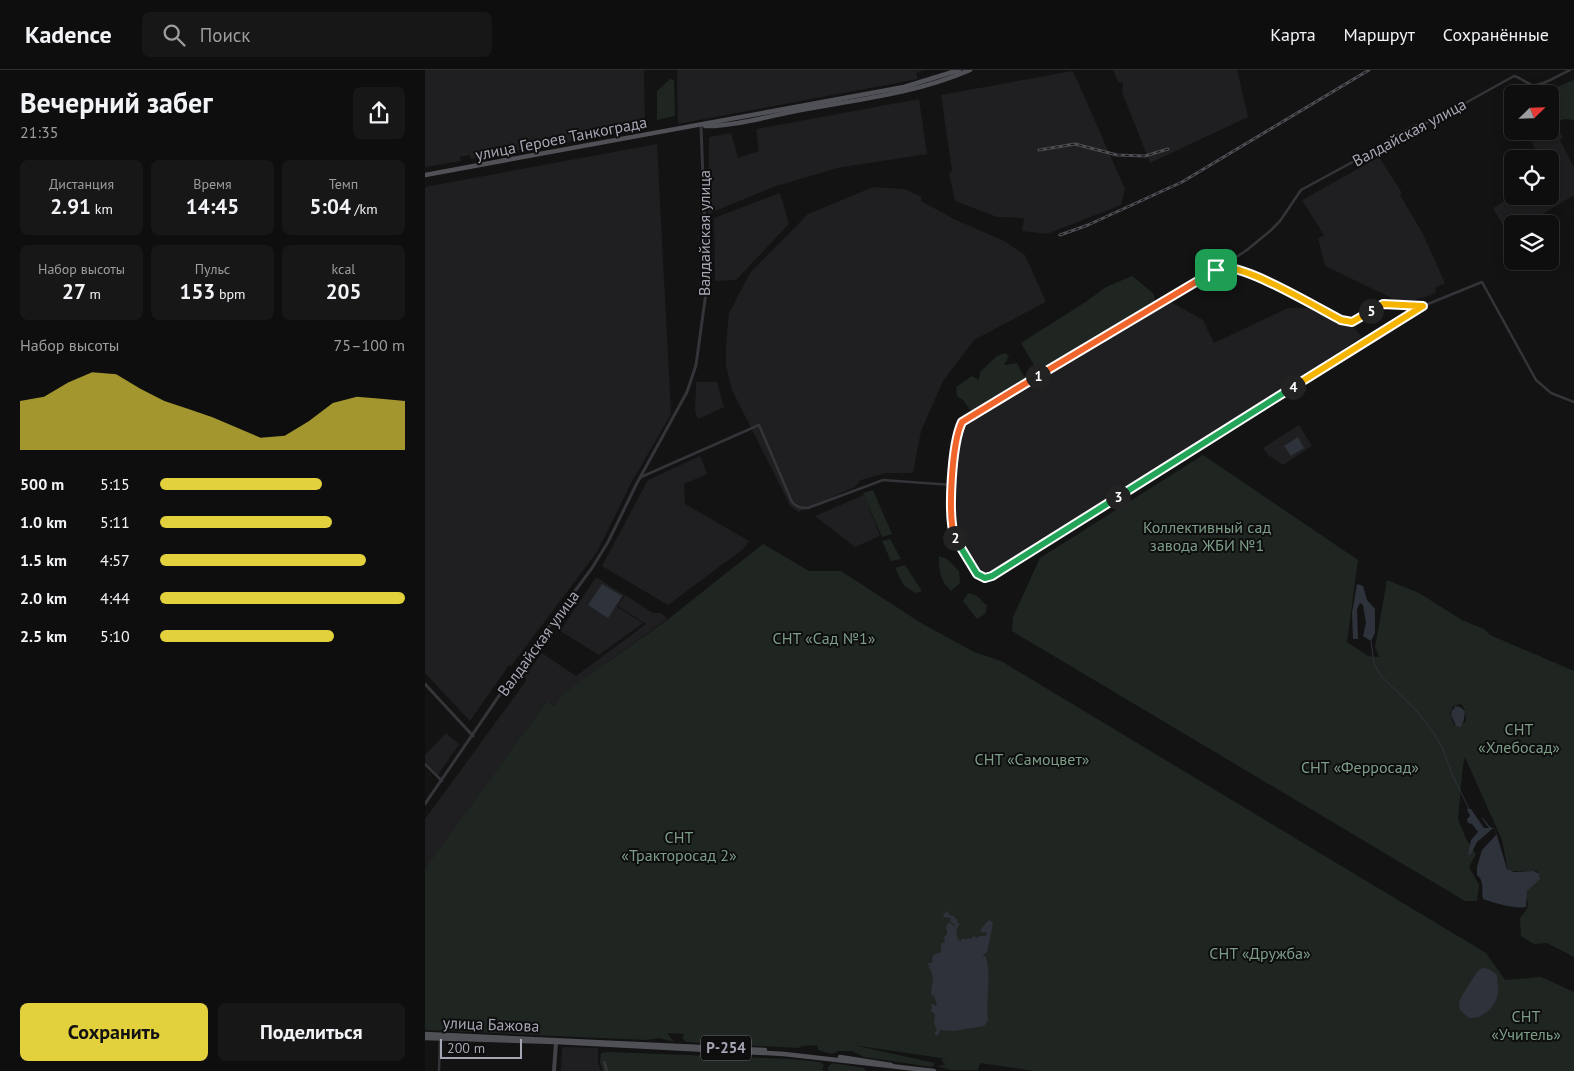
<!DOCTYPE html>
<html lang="ru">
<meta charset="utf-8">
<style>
body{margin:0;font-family:"PT Sans",sans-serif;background:#171718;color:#f1f3f6;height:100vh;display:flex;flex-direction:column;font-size:19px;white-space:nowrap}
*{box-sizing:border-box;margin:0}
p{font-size:16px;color:#9b9c9e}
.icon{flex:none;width:28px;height:28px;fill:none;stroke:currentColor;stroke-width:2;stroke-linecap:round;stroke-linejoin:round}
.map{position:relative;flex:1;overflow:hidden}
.sheet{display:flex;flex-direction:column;background:#0e0e0f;width:425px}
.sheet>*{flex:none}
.needle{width:32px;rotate:67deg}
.fabs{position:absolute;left:1079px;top:15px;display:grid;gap:10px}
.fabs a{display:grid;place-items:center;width:55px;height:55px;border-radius:8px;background:#0e0e0f;box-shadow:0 2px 12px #0003,0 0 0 1px #2e2e2f;font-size:25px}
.scale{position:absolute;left:15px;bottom:12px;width:82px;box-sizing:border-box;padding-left:5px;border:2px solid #a5a6b3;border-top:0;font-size:14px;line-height:18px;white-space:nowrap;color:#a5a6b3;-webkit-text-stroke:4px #0e0e0f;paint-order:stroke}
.pin{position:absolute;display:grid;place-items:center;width:42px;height:42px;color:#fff;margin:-21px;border-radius:10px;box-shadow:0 2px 8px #0006}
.km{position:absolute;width:25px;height:25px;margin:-12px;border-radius:50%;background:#222;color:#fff;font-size:14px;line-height:25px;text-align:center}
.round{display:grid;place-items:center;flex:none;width:52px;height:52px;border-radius:8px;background:#171718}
.headline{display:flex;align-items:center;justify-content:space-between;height:85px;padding:0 20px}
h1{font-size:28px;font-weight:800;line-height:38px}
.metrics{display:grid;grid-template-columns:repeat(3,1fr);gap:8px;height:85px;padding:5px 20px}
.metrics div{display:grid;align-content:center;border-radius:8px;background:#171718;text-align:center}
.metrics b{font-size:21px;font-weight:800}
.metrics small{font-size:14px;font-weight:400}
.metrics p{font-size:14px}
.chart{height:140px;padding:10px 20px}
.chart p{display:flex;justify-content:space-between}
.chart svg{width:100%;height:90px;margin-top:5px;fill:#e2d03c;opacity:.7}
.cta{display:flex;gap:10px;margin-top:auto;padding:10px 20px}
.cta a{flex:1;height:58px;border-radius:8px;background:#e2d03c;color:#111;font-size:20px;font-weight:800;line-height:58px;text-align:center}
.cta a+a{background:#171718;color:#f1f3f6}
ul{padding:0 20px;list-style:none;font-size:16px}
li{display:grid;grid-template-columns:80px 60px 1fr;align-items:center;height:38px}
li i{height:12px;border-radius:6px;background:#e2d03c}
header{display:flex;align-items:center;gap:30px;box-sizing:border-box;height:70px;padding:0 25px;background:#0e0e0f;border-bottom:1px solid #2e2e2f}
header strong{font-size:24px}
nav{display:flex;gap:28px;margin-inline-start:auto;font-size:18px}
.search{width:350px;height:45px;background:#171718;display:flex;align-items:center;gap:12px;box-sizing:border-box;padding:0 18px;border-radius:8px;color:#9b9c9e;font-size:19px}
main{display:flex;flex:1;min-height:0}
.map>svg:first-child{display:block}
.built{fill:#1f1f21}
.green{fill:#1f2621;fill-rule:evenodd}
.water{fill:#2e323a}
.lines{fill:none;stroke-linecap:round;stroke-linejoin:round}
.stream{stroke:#2e323a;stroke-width:1}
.minor{stroke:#343439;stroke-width:2.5}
.tertiary{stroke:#343439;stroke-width:3}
.secondary{stroke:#424248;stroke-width:4}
.primary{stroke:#505057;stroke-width:4.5}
.rail-casing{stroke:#4d4d53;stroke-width:3}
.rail{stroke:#0e0e0f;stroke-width:1;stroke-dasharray:4;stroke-linecap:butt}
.split-1-casing{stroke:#fff;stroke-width:10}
.split-2-casing{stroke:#fff;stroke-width:10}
.split-3-casing{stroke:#fff;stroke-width:10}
.split-4-casing{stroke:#fff;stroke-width:10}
.split-5-casing{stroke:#fff;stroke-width:10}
.split-6-casing{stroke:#fff;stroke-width:10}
.split-1{stroke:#f0652b;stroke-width:6}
.split-2{stroke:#f0652b;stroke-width:6}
.split-3{stroke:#22a559;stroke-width:6}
.split-4{stroke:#22a559;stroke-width:6}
.split-5{stroke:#f5b400;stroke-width:6}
.split-6{stroke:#f5b400;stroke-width:6}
.labels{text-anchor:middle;stroke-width:4;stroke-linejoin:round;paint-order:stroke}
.shield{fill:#0e0e0f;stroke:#787882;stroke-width:1}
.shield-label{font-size:15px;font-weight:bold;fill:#a5a6b3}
.street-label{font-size:16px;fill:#a5a6b3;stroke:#0e0e0f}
.park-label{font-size:16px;fill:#7d9d87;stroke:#0e0e0f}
</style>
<header>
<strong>Kadence</strong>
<div class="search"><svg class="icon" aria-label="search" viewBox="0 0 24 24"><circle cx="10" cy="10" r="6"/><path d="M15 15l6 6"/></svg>Поиск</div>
<nav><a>Карта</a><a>Маршрут</a><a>Сохранённые</a></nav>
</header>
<main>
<section class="sheet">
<div class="headline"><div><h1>Вечерний забег</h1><p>21:35</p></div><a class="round"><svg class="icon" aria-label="share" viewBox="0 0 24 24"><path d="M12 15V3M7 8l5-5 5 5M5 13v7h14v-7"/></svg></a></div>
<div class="metrics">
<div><p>Дистанция</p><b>2.91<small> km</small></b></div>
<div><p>Время</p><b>14:45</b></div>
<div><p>Темп</p><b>5:04<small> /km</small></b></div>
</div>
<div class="metrics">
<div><p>Набор высоты</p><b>27<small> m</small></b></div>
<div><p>Пульс</p><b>153<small> bpm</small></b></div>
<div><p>kcal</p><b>205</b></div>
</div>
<div class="chart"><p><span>Набор высоты</span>75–100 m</p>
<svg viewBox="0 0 160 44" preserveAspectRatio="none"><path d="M0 44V20L10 18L20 11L30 6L40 7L50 14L60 20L70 24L80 28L90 33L100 38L110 37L120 30L130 21L140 18L150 19L160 20V44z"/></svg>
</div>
<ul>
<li><b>500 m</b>5:15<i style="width:66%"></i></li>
<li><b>1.0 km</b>5:11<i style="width:70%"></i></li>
<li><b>1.5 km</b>4:57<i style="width:84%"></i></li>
<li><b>2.0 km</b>4:44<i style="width:100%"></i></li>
<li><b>2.5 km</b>5:10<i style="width:71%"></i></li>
</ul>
<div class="cta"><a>Сохранить</a><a>Поделиться</a></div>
</section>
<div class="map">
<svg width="1149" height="1001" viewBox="0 0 1149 1001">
<rect width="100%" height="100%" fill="#131314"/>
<g class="built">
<polygon points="0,0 219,0 220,59 46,89 45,85 35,87 36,91 0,97"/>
<polygon points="252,0 488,0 491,2 490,0 499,0 491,3 493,9 253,54"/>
<polygon points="688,0 812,0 823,47 725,93 697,22 698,14 697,12 693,12"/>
<polygon points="648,1 700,119 696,135 622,164 597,161 599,148 572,147 530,131 524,104 527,101 516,25"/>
<polygon points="494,29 502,84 412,98 348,117 283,144 284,67 306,63 313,88 334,81 331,59"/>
<polygon points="1131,55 1138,68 1135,70 1149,97 1149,125 1101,154 1088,154 1087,162 1083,165 1068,138 1088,126 1125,126 1125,89 1109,89 1108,85 1111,81 1104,66 1104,63 1125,61 1125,58"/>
<polygon points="232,74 246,344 205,415 172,482 86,596 84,595 45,651 0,603 0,117"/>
<polygon points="954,87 977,123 975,125 998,164 1020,213 1010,218 1011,223 1004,226 977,233 900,196 893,168 899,165 877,130"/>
<polygon points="448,117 479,119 497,127 496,131 531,150 579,171 600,185 621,232 549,270 518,311 496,361 488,403 461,403 436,410 430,417 374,442 366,437 306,318 301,295 301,276 304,243 325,203 383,144"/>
<polygon points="355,123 364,154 311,210 290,211 289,148"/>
<polygon points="744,231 778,250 789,273 863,238 890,238 928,257 937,267 562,505 551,500 532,467 530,418 534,363 539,355"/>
<polygon points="271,312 292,312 299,337 273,349 270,341"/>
<polygon points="874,355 887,376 858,395 843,385 838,378"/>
<polygon points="275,386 282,404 259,414 260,434 324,471 318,479 243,535 177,496 223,410"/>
<polygon points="439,425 455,466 430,477 390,446"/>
<polygon points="171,507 199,525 192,537 218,553 174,585 135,561"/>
<polygon points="200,525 228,543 236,543 242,549 139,624 130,636 122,631 0,800 0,749 101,611 100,606 117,583 151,606 221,554 193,536"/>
<polygon points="21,663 34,674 13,705 0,691 0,685"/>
<polygon points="137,977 173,978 173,992 176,1001 136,1001"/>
</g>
<g class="green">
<polygon points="245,9 249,10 250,46 232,50 232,21"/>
<polygon points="1149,10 1149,50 1139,49 1125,55 1125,24 1114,24"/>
<polygon points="707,206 729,224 730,233 671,266 613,302 596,273 662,231 681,217"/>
<polygon points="580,283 584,286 579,295 592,293 598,305 605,309 551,340 545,340 538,330 532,326 531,317 547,306 554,310 555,302 572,286"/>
<path d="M778,385L933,490L922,572L943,586L954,587L950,577L962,510L994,523L1037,550L1059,559L1065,565L1149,601V887L1122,873L1109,874L1096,866L1095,848C1103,839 1106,835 1099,824L1115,807L1112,801H1083L1077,770L1040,687L1038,695L1033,749L1041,769L1051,784L1044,797L1054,815L1052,831H1040L587,561L588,547L615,488ZM1036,634L1040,640L1041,651L1036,655H1029L1025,644L1028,636Z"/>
<polygon points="448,420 467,464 457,467 438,423"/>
<polygon points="465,469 476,489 466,491 457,471"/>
<polygon points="338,474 384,501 416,501 496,553 549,582 576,591 1061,883 1080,910 1116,907 1149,922 1149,1001 610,1001 555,993 553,1000 526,1000 512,996 520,995 516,989 523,989 428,975 510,993 507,997 439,987 427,981 414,981 407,984 393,980 392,975 377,976 373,978 261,972 257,968 259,964 242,963 249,972 234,968 221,970 0,960 0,799 122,631 130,636 138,624 242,550"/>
<path d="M514,486L522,489L534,501L535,513L526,521C515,510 514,502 514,486Z"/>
<polygon points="480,495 497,521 491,523 479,516 470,498"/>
<polygon points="543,523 552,526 562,536 560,544 552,549 538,531"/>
<polygon points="183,982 366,989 395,992 399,995 397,1000 402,1001 178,1001 175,992 176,983"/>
<polygon points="407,993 439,998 441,1001 403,1001 403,997"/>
</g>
<g class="water">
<polygon points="873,367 879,378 866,386 859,376"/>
<polygon points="177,514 197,526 183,548 163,535"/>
<polygon points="932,514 938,516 942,530 950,539 950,563 946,571 938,566 941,553 938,535 935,533 932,539 933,569 928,569 927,543"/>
<polygon points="1030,636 1035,637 1040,641 1039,650 1036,657 1031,656 1026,645 1027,640 1029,639"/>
<path d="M1042,739H1046L1059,758H1064L1058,750L1057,747L1065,757L1070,759L1082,799L1089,802L1109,801L1114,804L1115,809L1102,821L1101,837C1090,839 1069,833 1058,829C1056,821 1060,811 1052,805V797L1057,780L1071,765L1070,759H1067L1052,772L1046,784L1043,785L1046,770L1053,762L1047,754L1043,753L1042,749L1045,746Z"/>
<path d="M522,840L524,845L529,846L530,849H532V852L535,854C530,859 530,866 535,871L538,868L541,870L543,868L546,869L549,866L552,868L555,866H561L562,862H555C557,858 561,851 565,850L568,854L562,882L559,884L558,886L561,887C567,908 560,930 563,951L559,956L528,961L515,960L513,966L509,964L512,960L509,953L510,944L505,940L507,939L506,935L507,934L510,936L512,934L509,926L506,924L507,913L509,912L507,910L508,909L506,900L503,897L505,898L503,893H507L508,885L516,882V874L520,872L519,867L522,864V859L520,858L524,852L529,856L530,855L525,851L526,848L519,847L518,844L521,843Z"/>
<path d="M1057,898L1064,899L1072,905C1072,911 1073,912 1073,917C1075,933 1060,949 1044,948L1035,940L1034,932L1038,924L1052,902Z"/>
</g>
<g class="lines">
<polyline class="stream" points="946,571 949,594 957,607 991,640 1008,662 1018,679 1027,704 1044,739"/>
<g class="minor">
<path d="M796,197L822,180L845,161L855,151L876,120L935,88L966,68L989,56L1008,51L1089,6C1096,8 1101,13 1107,15C1116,17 1136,4 1145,0"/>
<path d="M216,407L334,355L367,432C372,438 376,438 383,438L458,410L527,415V458L533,476L547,498L552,504L560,507L567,506L585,495L998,236"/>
<polyline points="527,415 533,361 537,352 673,269 798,198 828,205 916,250 927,251 958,234 998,236 1057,212 1111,310 1126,323 1149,332"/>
<polyline points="0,694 17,711"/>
<polyline points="179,992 182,1001"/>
<polyline points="14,1001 15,968"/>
</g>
<g class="tertiary">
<polyline points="0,614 48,666"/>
<polyline points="0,734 91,601 167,498 183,472 212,413 262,322 271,295 282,215 276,56"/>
</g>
<polyline class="secondary" points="129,1001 131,972"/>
<g class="primary">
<path d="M280,56C305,57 345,46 371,41C429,30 490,24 545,0"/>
<polyline points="0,105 479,17 534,0"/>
<polyline points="0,964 340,980"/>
<polyline points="0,968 131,972 359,984 509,1001"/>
<polyline points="415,987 466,995"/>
</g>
<g class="rail-casing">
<g id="rail">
<polyline points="614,80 650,74 692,85 720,86 743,79"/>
<polyline points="635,165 663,155 757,112 944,0"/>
</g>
</g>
<use href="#rail" class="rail"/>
</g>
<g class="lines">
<g class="split-1-casing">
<polyline id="split-1" points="613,306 791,200"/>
</g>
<g class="split-2-casing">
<path id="split-2" d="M530,468C522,446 527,373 537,352L613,306"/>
</g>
<g class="split-3-casing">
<polyline id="split-3" points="530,468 552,504 560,508 567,506 693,427"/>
</g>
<g class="split-4-casing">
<polyline id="split-4" points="693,427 868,317"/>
</g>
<g class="split-5-casing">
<polyline id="split-5" points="868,317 998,236 958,234 946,241"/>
</g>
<g class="split-6-casing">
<path id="split-6" d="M791,200C792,200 797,198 798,198C821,195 893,238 916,250L927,252L946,241"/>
</g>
<use href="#split-1" class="split-1"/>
<use href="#split-2" class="split-2"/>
<use href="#split-3" class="split-3"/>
<use href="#split-4" class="split-4"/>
<use href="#split-5" class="split-5"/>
<use href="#split-6" class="split-6"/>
</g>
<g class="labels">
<rect class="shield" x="276" y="965.5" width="50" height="25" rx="4"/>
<g class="shield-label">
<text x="301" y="983">Р-254</text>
</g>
<g class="street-label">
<text transform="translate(984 62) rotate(-28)" y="6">Валдайская улица</text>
<text transform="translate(136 68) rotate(-11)" y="6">улица Героев Танкограда</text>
<text transform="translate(279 163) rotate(-90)" y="6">Валдайская улица</text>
<text transform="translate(113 573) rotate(-54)" y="6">Валдайская улица</text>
<text transform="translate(66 954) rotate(2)" y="6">улица Бажова</text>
</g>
<g class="park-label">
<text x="782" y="463">Коллективный сад<tspan x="782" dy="18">завода ЖБИ №1</tspan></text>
<text x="399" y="574">СНТ «Сад №1»</text>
<text x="1094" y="665">СНТ<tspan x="1094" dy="18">«Хлебосад»</tspan></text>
<text x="607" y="695">СНТ «Самоцвет»</text>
<text x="935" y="703">СНТ «Ферросад»</text>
<text x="254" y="773">СНТ<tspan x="254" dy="18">«Тракторосад 2»</tspan></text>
<text x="835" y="889">СНТ «Дружба»</text>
<text x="1101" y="952">СНТ<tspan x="1101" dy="18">«Учитель»</tspan></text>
</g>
</g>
</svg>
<div class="fabs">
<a><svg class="needle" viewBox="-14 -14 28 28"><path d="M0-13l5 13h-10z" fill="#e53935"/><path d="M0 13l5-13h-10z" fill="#9b9c9e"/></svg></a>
<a><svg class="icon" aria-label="locate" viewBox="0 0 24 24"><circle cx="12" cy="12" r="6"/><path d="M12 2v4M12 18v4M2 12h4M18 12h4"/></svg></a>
<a><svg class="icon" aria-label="layers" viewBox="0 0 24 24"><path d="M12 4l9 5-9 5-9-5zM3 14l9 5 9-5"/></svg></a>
</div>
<div class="scale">200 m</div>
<div class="pin" style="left:791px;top:200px;background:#1e9e55"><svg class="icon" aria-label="arrive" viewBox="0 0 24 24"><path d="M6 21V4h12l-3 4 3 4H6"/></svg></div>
<b class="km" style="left:613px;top:306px">1</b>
<b class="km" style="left:530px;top:468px">2</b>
<b class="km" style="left:693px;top:427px">3</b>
<b class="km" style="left:868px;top:317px">4</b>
<b class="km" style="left:946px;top:241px">5</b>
</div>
</main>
